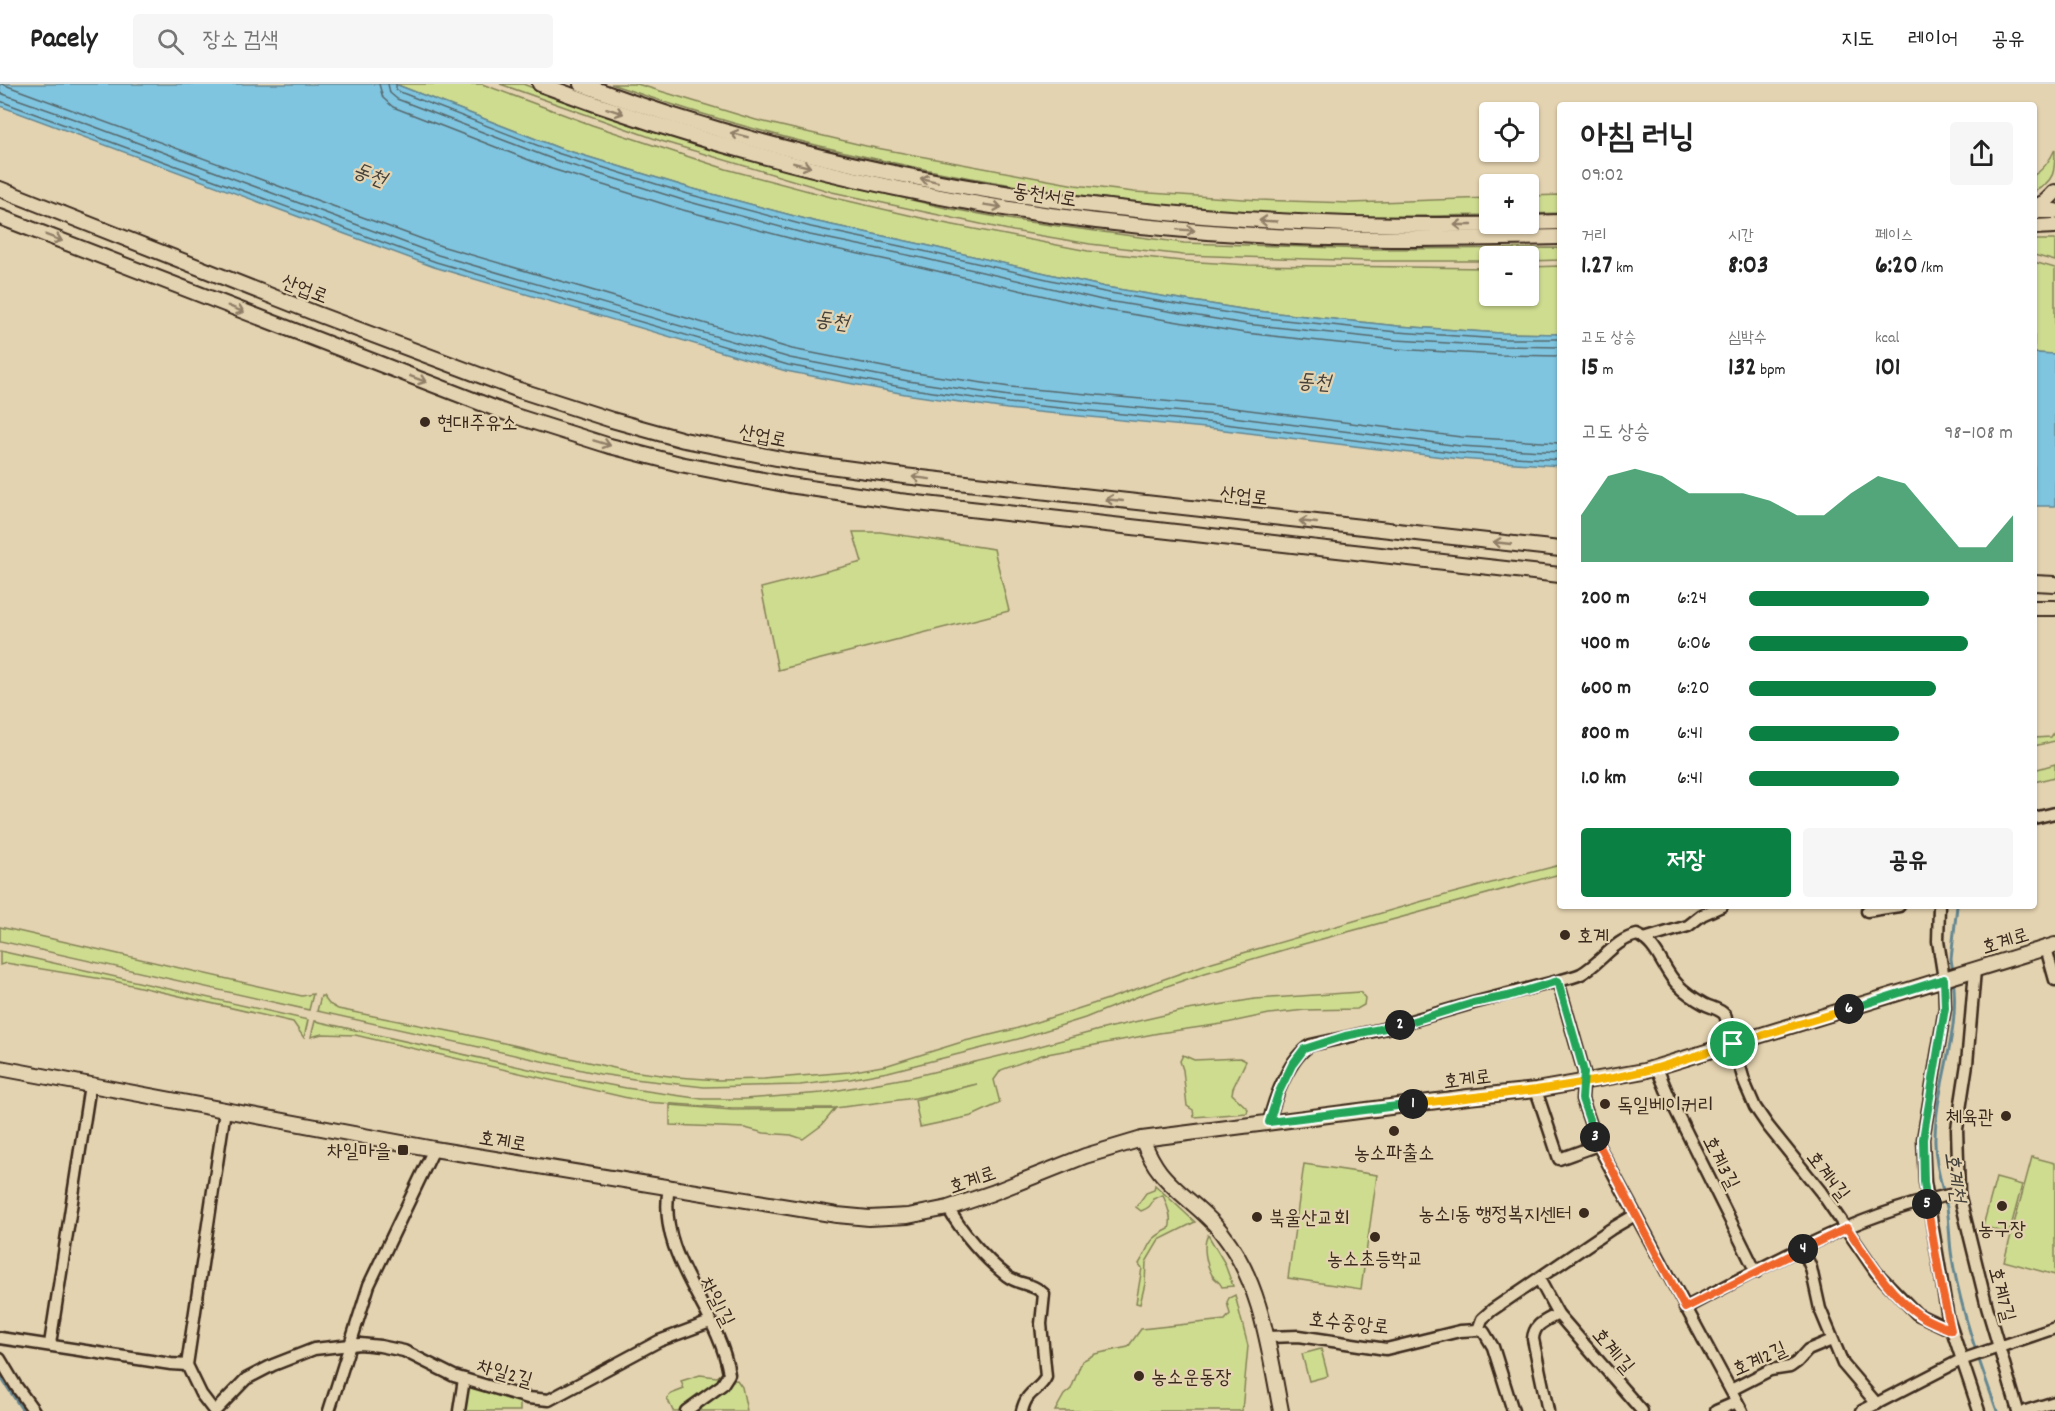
<!DOCTYPE html>
<html lang="ko">
<meta charset="utf-8">
<style>
body{margin:0;font-family:Dekko,"Poor Story",sans-serif;background:#f6f6f6;color:#222;height:100vh;display:flex;flex-direction:column;font-size:22px;white-space:nowrap}
*{box-sizing:border-box;margin:0}
p{font-size:20px;color:#767676}
.icon{flex:none;width:33px;height:33px;fill:none;stroke:currentColor;stroke-width:2;stroke-linecap:round;stroke-linejoin:round}
.map{position:relative;flex:1;overflow:hidden}
.details{position:absolute;left:1557px;top:18px;width:480px;height:807px;display:flex;flex-direction:column;background:#fff;border-radius:6px;box-shadow:0 2px 4px #0004}
.details>*{flex:none}
.fabs{position:absolute;left:1479px;top:18px;display:grid;gap:12px}
.fabs a{display:grid;place-items:center;width:60px;height:60px;border-radius:6px;background:#fff;box-shadow:0 2px 4px #0004;font-size:30px}
.pin{position:absolute;display:grid;place-items:center;width:51px;height:51px;color:#fff;margin:-26px;border:3px solid #fff;border-radius:50%;box-shadow:0 2px 6px #0007}
.km{position:absolute;width:30px;height:30px;margin:-15px;border-radius:50%;background:#222;color:#fff;font-size:16px;line-height:30px;text-align:center}
.round{display:grid;place-items:center;flex:none;width:63px;height:63px;border-radius:6px;background:#f6f6f6}
.head{display:flex;align-items:center;justify-content:space-between;height:102px;padding:0 24px}
h1{font-size:33px;font-weight:800;line-height:45px}
.metrics{display:grid;grid-template-columns:repeat(3,1fr);gap:9px;height:102px;padding:6px 24px}
.metrics div{display:grid;align-content:center}
.metrics b{font-size:26px;font-weight:800}
.metrics small{font-size:16px;font-weight:400}
.metrics p{font-size:16px}
.chart{height:168px;padding:12px 24px}
.chart p{display:flex;justify-content:space-between}
.chart svg{width:100%;height:108px;margin-top:6px;fill:#0b8043;opacity:.7}
.button{display:flex;gap:12px;margin-top:auto;padding:12px 24px}
.button a{flex:1;height:69px;border-radius:6px;background:#0b8043;color:#fff;font-size:24px;font-weight:800;line-height:69px;text-align:center}
.button a+a{background:#f6f6f6;color:#222}
ul{padding:0 24px;list-style:none;font-size:20px}
li{display:grid;grid-template-columns:96px 72px 1fr;align-items:center;height:45px}
li i{height:15px;border-radius:8px;background:#0b8043}
header{display:flex;align-items:center;gap:36px;box-sizing:border-box;height:84px;padding:0 30px;background:#fff;border-bottom:2px solid #e0e0e0}
header strong{font-size:28px}
nav{display:flex;gap:33px;margin-inline-start:auto;font-size:21px}
.search{width:420px;height:54px;background:#f6f6f6;display:flex;align-items:center;gap:15px;box-sizing:border-box;padding:0 21px;border-radius:6px;color:#767676;font-size:22px}
.map>svg:first-child{display:block}
.green{fill:#cedc90;stroke:#848357;stroke-width:1.5}
.water{fill:#7fc5e0;stroke:#648792;stroke-width:1.5}
.lines{fill:none;stroke-linecap:round;stroke-linejoin:round}
.shore{stroke:#56686c;stroke-width:1.5}
.stream{stroke:#648792;stroke-width:3}
.street-casing{stroke:#3b2a1e;stroke-width:15}
.secondary-casing{stroke:#3b2a1e;stroke-width:18}
.street{stroke:#e4d3b0;stroke-width:10}
.secondary{stroke:#e4d3b0;stroke-width:14}
.oneway{stroke:#907e67}
.split-1-casing{stroke:#fff;stroke-width:12}
.split-2-casing{stroke:#fff;stroke-width:12}
.split-3-casing{stroke:#fff;stroke-width:12}
.split-4-casing{stroke:#fff;stroke-width:12}
.split-5-casing{stroke:#fff;stroke-width:12}
.split-6-casing{stroke:#fff;stroke-width:12}
.split-7-casing{stroke:#fff;stroke-width:12}
.split-1{stroke:#f5b400;stroke-width:8}
.split-2{stroke:#22a559;stroke-width:8}
.split-3{stroke:#22a559;stroke-width:8}
.split-4{stroke:#f0652b;stroke-width:8}
.split-5{stroke:#f0652b;stroke-width:8}
.split-6{stroke:#22a559;stroke-width:8}
.split-7{stroke:#f5b400;stroke-width:8}
.poi-dot{fill:#3b2a1e;stroke:#e4d3b0;stroke-width:2}
.labels{text-anchor:middle;stroke-width:4.5;stroke-linejoin:round;paint-order:stroke}
.street-label{font-size:20px;fill:#3b2a1e;stroke:#e4d3b0}
.poi-label{font-size:20px;fill:#3b2a1e;stroke:#e4d3b0;text-anchor:start}
.water-label{font-size:21px;font-style:italic;fill:#45413b;stroke:#e4d3b0}
</style>
<header>
<strong>Pacely</strong>
<div class="search"><svg class="icon" aria-label="search" viewBox="0 0 24 24"><circle cx="10" cy="10" r="6"/><path d="M15 15l6 6"/></svg>장소 검색</div>
<nav><a>지도</a><a>레이어</a><a>공유</a></nav>
</header>
<div class="map">
<svg width="2055" height="1327" viewBox="0 0 2055 1327">
<rect width="100%" height="100%" fill="#e4d3b0"/>
<filter id="ink" filterUnits="userSpaceOnUse"><feTurbulence type="fractalNoise" baseFrequency=".0167" numOctaves="2"/><feDisplacementMap in="SourceGraphic" scale="12" xChannelSelector="R" yChannelSelector="G"/><feConvolveMatrix kernelMatrix="1 2 1 2 8 2 1 2 1" color-interpolation-filters="sRGB"/></filter>
<g filter="url(#ink)">
<g class="green">
<polygon points="395,0 482,0 592,41 726,85 831,113 943,139 1088,167 1182,177 1249,181 1489,184 1490,212 1528,212 1529,183 1560,182 1560,250 1500,249 1398,242 1248,226 1105,203 925,161 813,137 690,104 559,64"/>
<polygon points="500,0 523,0 598,29 663,50 834,98 946,124 1014,136 1184,159 1367,165 1560,164 1560,176 1529,177 1528,172 1490,172 1489,177 1367,177 1183,171 1090,160 1013,147 832,108 661,57"/>
<path d="M611,0H637L756,36L866,62L1075,101L1134,108L1259,116L1351,119L1489,114V131C1426,132 1362,134 1299,131C1065,119 833,78 611,0Z"/>
<path d="M2055,65C2055,88 2055,96 2034,108V91C2043,86 2051,75 2055,65Z"/>
<polygon points="1560,111 1560,129 1529,130 1529,112"/>
<polygon points="2034,156 2055,156 2055,177 2034,171"/>
<polygon points="2034,178 2055,184 2055,270 2034,269"/>
<polygon points="853,448 880,448 994,465 1009,527 778,586 761,504 862,478"/>
<polygon points="2055,647 2055,657 2034,662 2034,654 2051,653"/>
<polygon points="2055,680 2055,693 2034,698 2034,686"/>
<polygon points="1560,781 1560,790 1300,861 1205,889 1144,910 1085,934 1018,955 888,988 850,995 800,1001 704,1003 634,995 600,990 317,927 321,912 323,912 329,920 338,925 464,950 623,986 677,993 719,996 764,995 849,988 888,981 965,957 1015,945 1108,915 1212,878 1423,817"/>
<polygon points="0,843 302,912 313,910 309,926 0,857"/>
<polygon points="0,867 308,936 304,954 293,938 114,897 6,879 0,881"/>
<polygon points="1360,908 1365,914 1364,921 1357,925 1305,926 1269,930 1222,940 1159,949 1042,971 1001,986 994,996 1000,1019 972,1032 920,1043 915,1016 977,1000 915,1014 835,1024 732,1024 645,1018 355,951 322,950 311,953 315,937 551,990 626,1004 702,1015 744,1015 822,1009 912,993 1029,965 1099,946 1182,927 1255,915"/>
<polygon points="1183,971 1194,976 1240,974 1246,977 1233,1004 1232,1010 1248,1025 1247,1029 1194,1033 1193,1026 1187,1022 1183,986 1180,977"/>
<polygon points="670,1021 732,1026 835,1025 822,1041 803,1055 791,1051 764,1049 745,1044 670,1041"/>
<polygon points="2032,1073 2055,1079 2055,1191 2004,1177"/>
<polygon points="1304,1080 1377,1091 1361,1205 1288,1194"/>
<polygon points="1996,1094 2022,1101 2009,1150 1983,1142"/>
<path d="M1155,1101L1195,1138L1159,1156L1146,1178L1145,1200L1140,1220L1136,1219L1142,1184L1139,1180C1151,1161 1146,1156 1169,1145C1173,1134 1167,1122 1163,1111L1153,1115C1152,1122 1147,1125 1141,1127L1136,1123L1146,1109L1154,1106Z"/>
<path d="M1208,1151L1224,1178L1233,1202L1222,1203C1220,1197 1215,1196 1212,1191C1206,1180 1202,1161 1208,1151Z"/>
<polygon points="1235,1211 1248,1262 1242,1327 1055,1327 1064,1311 1071,1305 1082,1277 1095,1270 1128,1263 1141,1245 1225,1236 1230,1230 1227,1218 1229,1214"/>
<polygon points="1321,1265 1328,1292 1309,1297 1302,1270"/>
<polygon points="724,1288 726,1291 683,1327 673,1327 667,1314 671,1310 684,1305 681,1297 700,1291 717,1293"/>
<polygon points="737,1296 742,1303 747,1327 691,1327 731,1297"/>
<polygon points="468,1299 517,1314 520,1319 520,1327 461,1327"/>
</g>
<g class="water">
<polygon points="0,0 395,0 559,64 690,104 813,137 925,161 1105,203 1248,226 1398,242 1500,249 1560,250 1560,382 1459,375 1216,345 1007,325 905,310 786,287 434,183 0,22"/>
<polygon points="2034,269 2055,270 2055,422 2034,422"/>
</g>
<g class="lines">
<g class="shore">
<polyline points="2,0 441,162 792,265 909,288 1010,303 1218,322 1461,353 1560,359"/>
<polyline points="379,0 383,14 393,23 552,85 683,126 808,159 920,183 1100,225 1245,249 1395,265 1499,271 1560,272"/>
<polyline points="388,0 390,9 397,15 555,76 686,117 810,151 922,174 1102,216 1246,240 1396,256 1499,262 1560,263"/>
<polyline points="396,0 396,5 400,8 557,69 688,110 811,143 923,167 1104,208 1247,232 1397,248 1500,255 1560,255"/>
<polyline points="0,9 74,35 438,171 790,274 908,297 1009,312 1217,331 1460,362 1560,368"/>
<polyline points="0,17 436,178 788,281 906,304 1008,319 1216,339 1459,369 1560,376"/>
</g>
<g class="stream">
<polyline points="1953,888 1951,875 1957,822"/>
<path d="M1953,895C1961,948 1936,1000 1935,1053C1934,1077 1942,1101 1947,1124C1950,1141 1949,1158 1952,1174C1961,1227 1979,1277 1997,1327"/>
<polyline points="0,1292 23,1327"/>
</g>
<g class="street-casing">
<g id="street">
<polyline points="2034,734 2055,729"/>
<polyline points="1939,822 1938,857 1944,895 1945,924 1923,1055 1925,1098 1948,1234 1979,1327"/>
<polyline points="1867,827 1899,822"/>
<polyline points="1644,855 1688,842 1702,831 1722,822"/>
<polyline points="2046,864 2055,896"/>
<polyline points="1975,886 1967,980 1957,1045 1959,1109 1987,1223 2018,1327"/>
<path d="M1558,897C1566,895 1574,893 1581,890C1601,879 1614,856 1637,851C1658,860 1663,887 1678,901C1685,908 1695,915 1704,920C1711,924 1719,924 1725,931L1745,1000L1755,1023L1768,1042L1821,1108L1876,1188L1917,1230L1951,1246"/>
<polyline points="1657,984 1670,1015 1756,1188"/>
<polyline points="1536,1006 1559,1075 1598,1061 1742,1327"/>
<path d="M1269,1038C1274,1015 1290,972 1311,961L1383,945L1473,919L1558,897L1584,988L1582,1015L1598,1061"/>
<path d="M669,1103C656,1175 719,1224 729,1290L722,1301L686,1327"/>
<path d="M948,1124C961,1147 985,1175 1007,1192C1018,1201 1034,1199 1044,1210L1041,1240L1046,1293C1039,1308 1027,1305 1022,1327"/>
<polyline points="1803,1165 1811,1184 1820,1225 1843,1280 1877,1320"/>
<polyline points="1539,1195 1558,1230 1642,1327"/>
<path d="M1685,1224C1772,1178 1862,1127 1959,1109"/>
<polyline points="1478,1246 1482,1235 1492,1226 1611,1145 1635,1131"/>
<polyline points="1267,1253 1299,1252 1386,1265 1460,1247 1478,1246 1484,1248 1493,1263 1513,1327"/>
<polyline points="0,1254 171,1280 187,1281"/>
<polyline points="50,1260 90,1001"/>
<polyline points="0,1275 16,1302 34,1327"/>
<polyline points="1731,1306 1770,1286 1790,1283 1797,1278 1808,1266 1832,1256"/>
<polyline points="214,1327 201,1310 187,1281 225,1026"/>
<polyline points="215,1327 246,1295 273,1281 314,1265 360,1260 380,1262 404,1267 454,1292 528,1314 549,1316 659,1257 710,1238"/>
<polyline points="329,1327 369,1201 434,1065"/>
<polyline points="459,1327 464,1295"/>
<path d="M1548,1327L1533,1255C1534,1240 1545,1237 1558,1230"/>
<polyline points="1716,1327 1737,1318"/>
<polyline points="1862,1327 1961,1276 2055,1244"/>
<polyline points="2026,1327 2055,1318"/>
</g>
</g>
<g class="secondary-casing">
<g id="secondary">
<path d="M540,0C747,78 965,128 1185,146C1309,157 1435,156 1560,153"/>
<path d="M581,0C882,112 1202,148 1521,140"/>
<polyline points="0,105 317,230 519,306 612,336 684,356 792,377 904,392 1560,465"/>
<polyline points="2034,124 2045,118 2055,108"/>
<polyline points="2034,127 2055,127"/>
<polyline points="0,133 512,331 610,362 680,380 789,401 899,417 1560,491"/>
<polyline points="1528,139 1560,138"/>
<polyline points="2034,143 2055,142"/>
<polyline points="2034,499 2055,500"/>
<polyline points="2034,524 2055,524"/>
<polyline points="0,984 434,1065 837,1131 869,1134 908,1132 948,1124 992,1109 1085,1072 1142,1055 1468,1013 1536,1006 1644,987 2055,861"/>
<path d="M1142,1055C1147,1067 1152,1078 1160,1088C1178,1111 1205,1126 1222,1149C1262,1200 1269,1266 1281,1327"/>
</g>
</g>
<use href="#street" class="street"/>
<use href="#secondary" class="secondary"/>
</g>
<defs><path id="oneway-shaft" d="M-6 0H5M1.5-3L5.5 0L1.5 3" fill="none" stroke-width="1.6" stroke-linecap="round" stroke-linejoin="round" transform="scale(1.5)"/></defs>
<g class="oneway">
<use href="#oneway-shaft" transform="translate(615 27) rotate(18)"/>
<use href="#oneway-shaft" transform="translate(739 51) rotate(-166)"/>
<use href="#oneway-shaft" transform="translate(802 81) rotate(14)"/>
<use href="#oneway-shaft" transform="translate(929 96) rotate(-168)"/>
<use href="#oneway-shaft" transform="translate(993 122) rotate(9)"/>
<use href="#oneway-shaft" transform="translate(1268 137) rotate(-177)"/>
<use href="#oneway-shaft" transform="translate(1463 141) rotate(-180)"/>
<use href="#oneway-shaft" transform="translate(1186 146) rotate(4)"/>
<use href="#oneway-shaft" transform="translate(54 154) rotate(21)"/>
<use href="#oneway-shaft" transform="translate(236 225) rotate(22)"/>
<use href="#oneway-shaft" transform="translate(418 295) rotate(21)"/>
<use href="#oneway-shaft" transform="translate(602 359) rotate(17)"/>
<use href="#oneway-shaft" transform="translate(921 394) rotate(-173)"/>
<use href="#oneway-shaft" transform="translate(1114 416) rotate(-174)"/>
<use href="#oneway-shaft" transform="translate(1308 438) rotate(-174)"/>
<use href="#oneway-shaft" transform="translate(1502 459) rotate(-174)"/>
</g>
</g>
<g class="lines" filter="url(#ink)">
<g class="split-1-casing">
<polyline id="split-1" points="1413,1020 1536,1006 1613,994 1657,984 1733,960"/>
</g>
<g class="split-2-casing">
<polyline id="split-2" points="1400,941 1345,952 1304,965 1292,981 1278,1010 1269,1038 1413,1020"/>
</g>
<g class="split-3-casing">
<polyline id="split-3" points="1400,941 1473,919 1508,912 1558,897 1584,988 1582,1015 1595,1053"/>
</g>
<g class="split-4-casing">
<polyline id="split-4" points="1595,1053 1685,1224 1803,1165"/>
</g>
<g class="split-5-casing">
<path id="split-5" d="M1803,1165L1847,1144C1868,1174 1887,1208 1918,1230C1927,1237 1940,1241 1951,1246L1942,1205L1927,1120"/>
</g>
<g class="split-6-casing">
<polyline id="split-6" points="1849,925 1944,895 1945,924 1923,1055 1924,1098 1927,1120"/>
</g>
<g class="split-7-casing">
<polyline id="split-7" points="1733,960 1849,925"/>
</g>
<use href="#split-1" class="split-1"/>
<use href="#split-2" class="split-2"/>
<use href="#split-3" class="split-3"/>
<use href="#split-4" class="split-4"/>
<use href="#split-5" class="split-5"/>
<use href="#split-6" class="split-6"/>
<use href="#split-7" class="split-7"/>
</g>
<g class="poi-dot">
<circle cx="425" cy="338" r="6"/>
<circle cx="1565" cy="851" r="6"/>
<circle cx="1605" cy="1020" r="6"/>
<circle cx="2006" cy="1032" r="6"/>
<circle cx="1394" cy="1047" r="6"/>
<rect x="397" y="1060" width="12" height="12" rx="3"/>
<circle cx="2002" cy="1122" r="6"/>
<circle cx="1584" cy="1129" r="6"/>
<circle cx="1257" cy="1133" r="6"/>
<circle cx="1375" cy="1153" r="6"/>
<circle cx="1139" cy="1292" r="6"/>
</g>
<g class="labels">
<g class="street-label">
<text transform="translate(1045 110) rotate(9)" y="7">동천서로</text>
<text transform="translate(305 204) rotate(21)" y="7">산업로</text>
<text transform="translate(763 351) rotate(11)" y="7">산업로</text>
<text transform="translate(1244 411) rotate(6)" y="7">산업로</text>
<text transform="translate(2005 856) rotate(-17)" y="7">호계로</text>
<text transform="translate(1467 994) rotate(-7)" y="7">호계로</text>
<text transform="translate(503 1056) rotate(9)" y="7">호계로</text>
<text transform="translate(1722 1078) rotate(63)" y="7">호계3길</text>
<text transform="translate(1829 1091) rotate(52)" y="7">호계4길</text>
<text transform="translate(972 1095) rotate(-19)" y="7">호계로</text>
<text transform="translate(2003 1210) rotate(75)" y="7">호계7길</text>
<text transform="translate(718 1217) rotate(63)" y="7">차일1길</text>
<text transform="translate(1349 1238) rotate(6)" y="7">호수중앙로</text>
<text transform="translate(1614 1266) rotate(49)" y="7">호계1길</text>
<text transform="translate(1759 1274) rotate(-24)" y="7">호계2길</text>
<text transform="translate(505 1288) rotate(16)" y="7">차일2길</text>
</g>
<g class="poi-label">
<text x="437" y="345">현대주유소</text>
<text x="1577" y="858">호계</text>
<text x="1617" y="1027">독일베이커리</text>
<text x="1994" y="1039" text-anchor="end">체육관</text>
<text x="391" y="1073" text-anchor="end">차일마을</text>
<text x="1394" y="1075" text-anchor="middle">농소파출소</text>
<text x="1572" y="1136" text-anchor="end">농소1동 행정복지센터</text>
<text x="1269" y="1140">북울산교회</text>
<text x="2002" y="1151" text-anchor="middle">농구장</text>
<text x="1375" y="1181" text-anchor="middle">농소초등학교</text>
<text x="1151" y="1299">농소운동장</text>
</g>
<g class="water-label">
<text transform="translate(370 90) rotate(21)" y="7">동천</text>
<text transform="translate(832 236) rotate(8)" y="7">동천</text>
<text transform="translate(1314 297) rotate(4)" y="7">동천</text>
<text transform="translate(1956 1093) rotate(82)" y="7">호계천</text>
</g>
</g>
</svg>
<div class="fabs">
<a><svg class="icon" aria-label="locate" viewBox="0 0 24 24"><circle cx="12" cy="12" r="6"/><path d="M12 2v4M12 18v4M2 12h4M18 12h4"/></svg></a>
<a>+</a>
<a>−</a>
</div>
<div class="pin" style="left:1733px;top:960px;background:#1e9e55"><svg class="icon" aria-label="arrive" viewBox="0 0 24 24"><path d="M6 21V4h12l-3 4 3 4H6"/></svg></div>
<b class="km" style="left:1413px;top:1020px">1</b>
<b class="km" style="left:1400px;top:941px">2</b>
<b class="km" style="left:1595px;top:1053px">3</b>
<b class="km" style="left:1803px;top:1165px">4</b>
<b class="km" style="left:1927px;top:1120px">5</b>
<b class="km" style="left:1849px;top:925px">6</b>
<section class="details">
<div class="head"><div><h1>아침 러닝</h1><p>09:02</p></div><a class="round"><svg class="icon" aria-label="share" viewBox="0 0 24 24"><path d="M12 15V3M7 8l5-5 5 5M5 13v7h14v-7"/></svg></a></div>
<div class="metrics">
<div><p>거리</p><b>1.27<small> km</small></b></div>
<div><p>시간</p><b>8:03</b></div>
<div><p>페이스</p><b>6:20<small> /km</small></b></div>
</div>
<div class="metrics">
<div><p>고도 상승</p><b>15<small> m</small></b></div>
<div><p>심박수</p><b>132<small> bpm</small></b></div>
<div><p>kcal</p><b>101</b></div>
</div>
<div class="chart"><p><span>고도 상승</span>98–108 m</p>
<svg viewBox="0 0 160 44" preserveAspectRatio="none"><path d="M0 44V25L10 9L20 6L30 9L40 16L50 16L60 16L70 19L80 25L90 25L100 16L110 9L120 12L130 25L140 38L150 38L160 25V44z"/></svg>
</div>
<ul>
<li><b>200 m</b>6:24<i style="width:68%"></i></li>
<li><b>400 m</b>6:06<i style="width:83%"></i></li>
<li><b>600 m</b>6:20<i style="width:71%"></i></li>
<li><b>800 m</b>6:41<i style="width:57%"></i></li>
<li><b>1.0 km</b>6:41<i style="width:57%"></i></li>
</ul>
<div class="button"><a>저장</a><a>공유</a></div>
</section>
</div>
